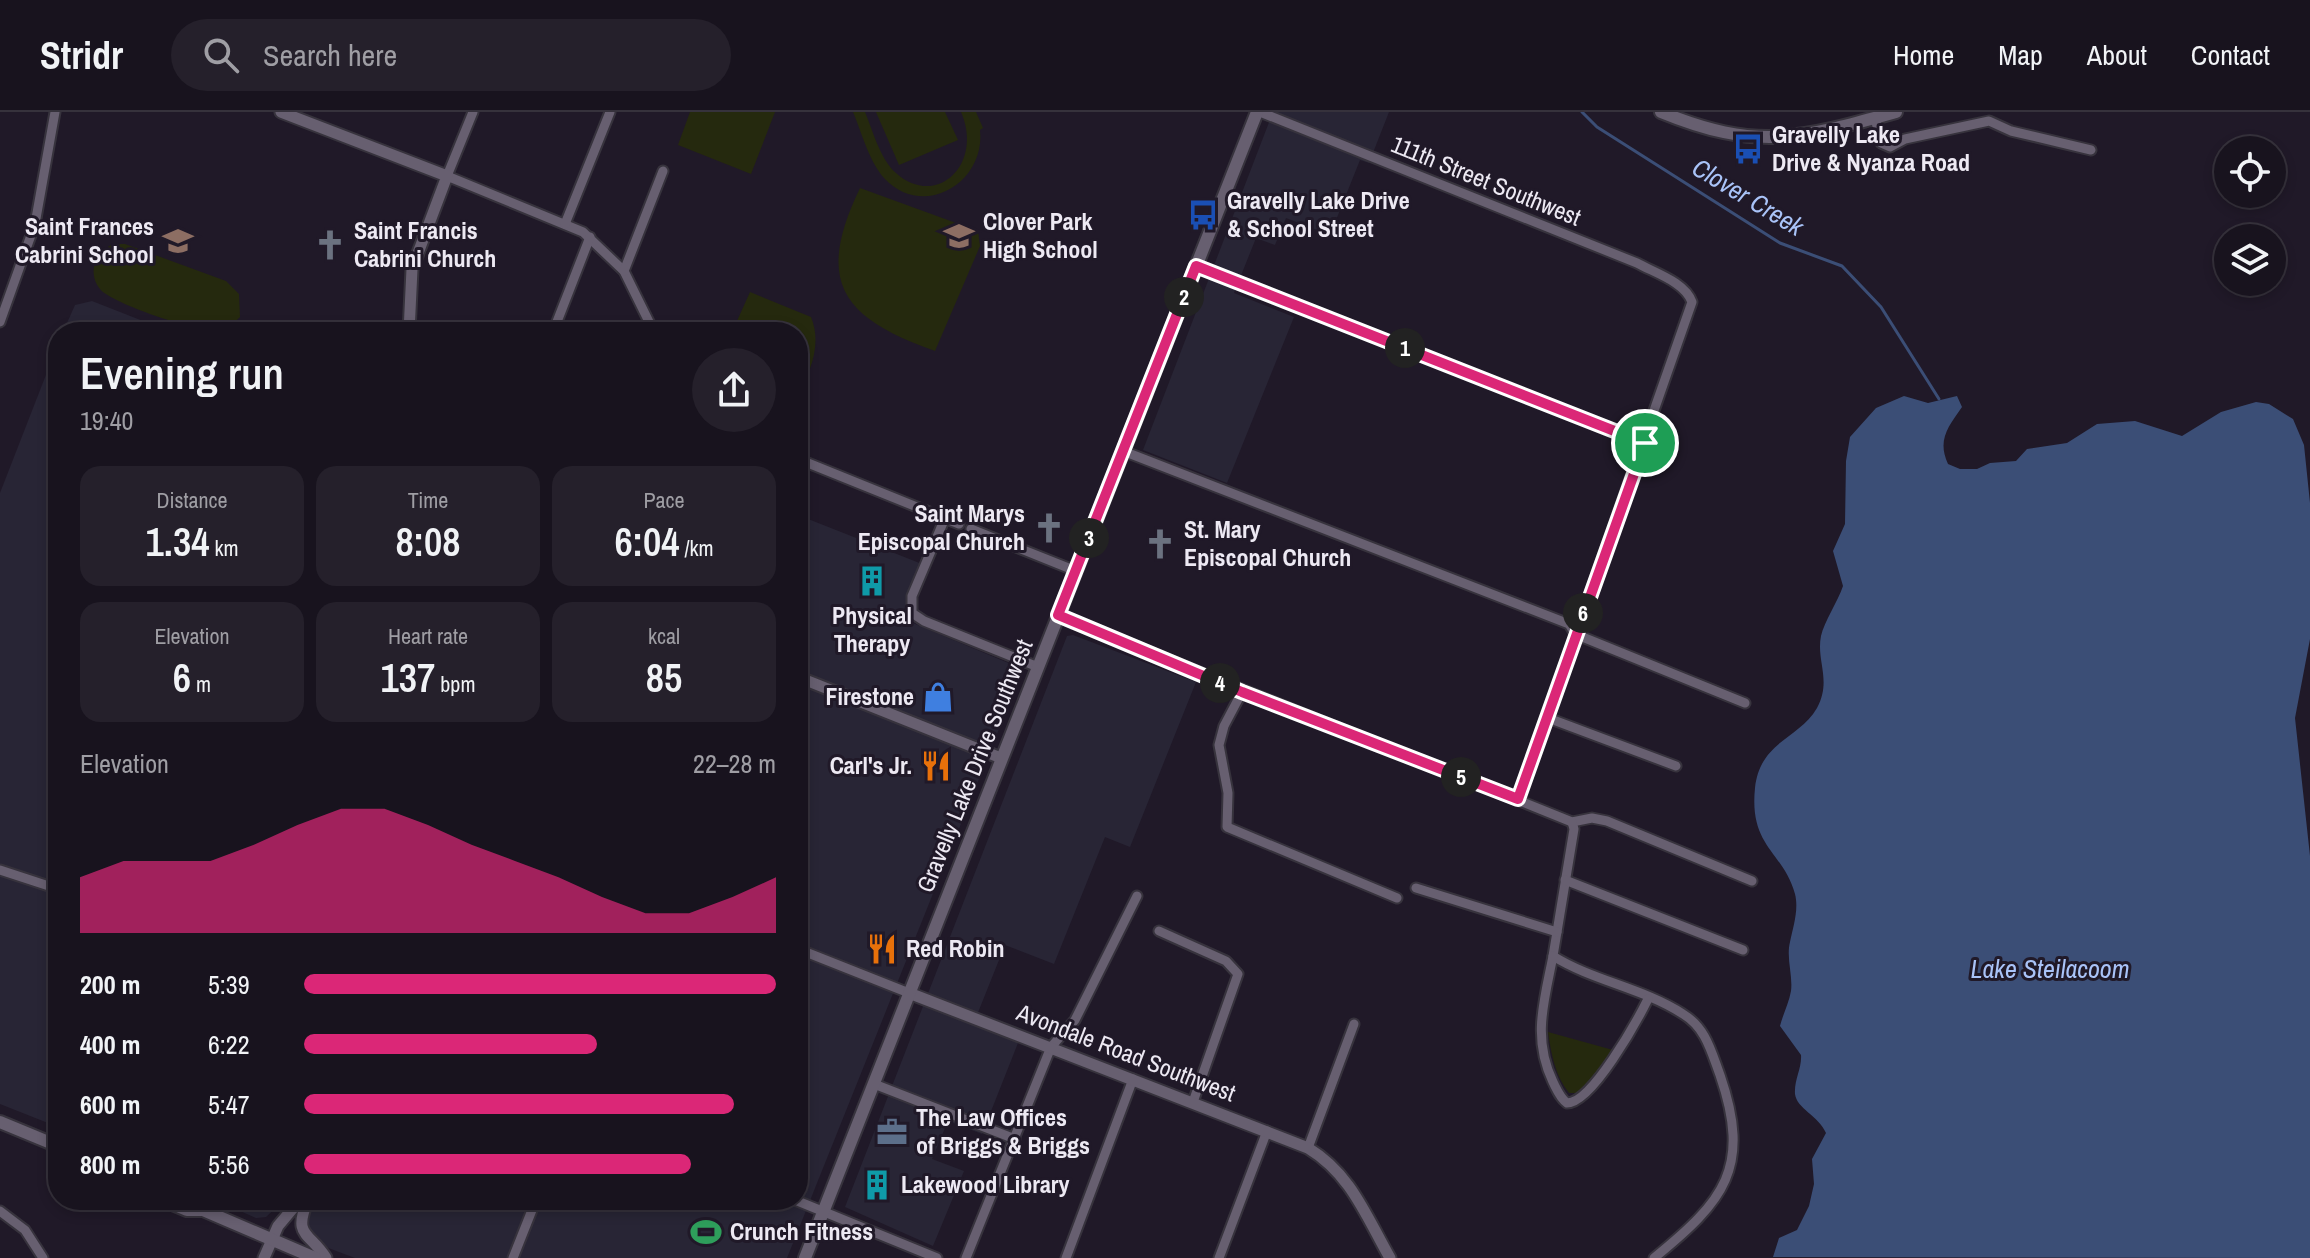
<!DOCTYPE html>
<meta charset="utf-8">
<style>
body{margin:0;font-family:"Archivo Narrow",sans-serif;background:#25202b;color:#f1f3f6;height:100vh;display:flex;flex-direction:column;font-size:30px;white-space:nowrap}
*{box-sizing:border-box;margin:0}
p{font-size:26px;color:#9f9ea4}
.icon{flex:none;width:44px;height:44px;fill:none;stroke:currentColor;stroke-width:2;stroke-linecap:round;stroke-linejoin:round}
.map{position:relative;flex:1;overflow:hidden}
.drawer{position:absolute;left:48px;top:210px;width:760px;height:888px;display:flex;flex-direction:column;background:#18131e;border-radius:32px;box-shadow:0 4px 12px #0003,0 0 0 2px #36323c}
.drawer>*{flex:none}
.buttons{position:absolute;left:2214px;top:24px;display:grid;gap:16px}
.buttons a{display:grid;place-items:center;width:72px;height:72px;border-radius:50%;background:#18131e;box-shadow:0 4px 12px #0003,0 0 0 2px #36323c;font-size:40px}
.pin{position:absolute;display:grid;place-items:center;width:68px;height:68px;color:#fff;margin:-34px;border:4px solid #fff;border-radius:50%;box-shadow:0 2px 8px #0007}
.km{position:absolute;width:40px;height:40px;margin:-20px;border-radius:50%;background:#222;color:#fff;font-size:22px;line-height:40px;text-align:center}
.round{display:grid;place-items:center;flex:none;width:84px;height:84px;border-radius:42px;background:#25202b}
.overview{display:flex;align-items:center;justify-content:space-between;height:136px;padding:0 32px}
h1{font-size:44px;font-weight:600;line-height:60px}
.figures{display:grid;grid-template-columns:repeat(3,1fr);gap:12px;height:136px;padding:8px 32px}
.figures div{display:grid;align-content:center;border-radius:20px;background:#25202b;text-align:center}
.figures b{font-size:40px;font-weight:600}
.figures small{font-size:22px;font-weight:400}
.figures p{font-size:22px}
.chart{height:224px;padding:16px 32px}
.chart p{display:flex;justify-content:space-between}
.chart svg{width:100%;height:144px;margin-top:8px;fill:#db2777;opacity:.7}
ul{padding:0 32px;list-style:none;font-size:26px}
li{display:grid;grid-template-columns:128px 96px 1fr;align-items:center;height:60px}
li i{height:20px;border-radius:10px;background:#db2777}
header{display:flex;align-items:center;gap:48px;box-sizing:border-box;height:112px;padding:0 40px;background:#18131e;border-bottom:2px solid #36323c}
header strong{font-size:38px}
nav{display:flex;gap:44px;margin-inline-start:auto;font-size:28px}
.search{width:560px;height:72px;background:#25202b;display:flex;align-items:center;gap:20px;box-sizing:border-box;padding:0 28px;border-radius:44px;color:#9f9ea4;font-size:30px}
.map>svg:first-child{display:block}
.commercial{fill:#282535}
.green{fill:#25290e}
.water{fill:#3b4e76}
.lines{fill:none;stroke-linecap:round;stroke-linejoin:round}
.stream{stroke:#3b4e76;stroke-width:3}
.minor-casing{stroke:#37333d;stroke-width:13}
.tertiary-casing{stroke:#37333d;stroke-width:15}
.secondary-casing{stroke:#37333d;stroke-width:16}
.minor{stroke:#675f70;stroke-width:9}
.tertiary{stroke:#675f70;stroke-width:11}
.secondary{stroke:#675f70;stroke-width:12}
.route-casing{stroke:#fff;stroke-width:16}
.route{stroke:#db2777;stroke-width:10}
.labels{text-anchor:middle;stroke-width:6;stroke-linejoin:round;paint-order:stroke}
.poi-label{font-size:24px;font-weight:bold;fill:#ede9f3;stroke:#201928;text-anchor:start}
.street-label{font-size:24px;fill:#ede9f3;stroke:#201928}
.water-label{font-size:26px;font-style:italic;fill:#a9c3f8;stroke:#201928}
</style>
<header>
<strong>Stridr</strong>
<div class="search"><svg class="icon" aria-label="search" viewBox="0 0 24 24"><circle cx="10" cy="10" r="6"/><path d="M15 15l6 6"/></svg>Search here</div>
<nav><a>Home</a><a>Map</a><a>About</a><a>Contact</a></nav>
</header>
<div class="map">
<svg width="2310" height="1146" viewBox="0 0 2310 1146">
<rect width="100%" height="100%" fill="#201928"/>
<g class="commercial">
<polygon points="1273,0 1389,0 1369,51 1360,48 1330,123 1286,106 1275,133 1256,126 1234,181 1294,205 1227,371 1143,338"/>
<polygon points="92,189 171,220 63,220 75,193"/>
<polygon points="58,232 58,1015 0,992 0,381"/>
<polygon points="798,403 922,452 901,506 1023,557 787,1146 355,1146 323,1134 309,1122 306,1111 308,1103 321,1088 798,1088"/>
<polygon points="1073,523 1196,570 1130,735 1105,725 1054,852 1005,833 973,913 1018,931 982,1022 948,1009 932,1047 964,1059 933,1134 845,1095 1067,524"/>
<polygon points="215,1088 284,1088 266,1105 256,1106"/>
</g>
<g class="green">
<polygon points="690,0 775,0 751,62 678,33"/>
<path d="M853,0H865C873,19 880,47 896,61C936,97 984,53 961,0H976L983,16L980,18C986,70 924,108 885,67C869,50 862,21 853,0Z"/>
<polygon points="876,0 945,0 958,28 899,53"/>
<path d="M860,76L978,119L980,134L935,239C843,206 814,171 860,76Z"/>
<path d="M113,132H125L226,169L239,182L240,205L224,220C201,221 126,196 106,182C97,177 92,165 94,155C96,144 103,137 113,132Z"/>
<path d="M750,180L811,205C822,232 811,258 798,283V220H732Z"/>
<path d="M1548,920L1613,938L1581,981H1569C1555,964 1551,941 1548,920Z"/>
</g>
<path class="water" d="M1904,284L1928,291L1957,284L1962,295C1948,315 1937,328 1948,352L1960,357H1977L1990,351L2016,349L2027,337L2067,331L2097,312L2135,309L2182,324L2221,300L2256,290L2269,292L2293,307L2304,333L2310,391V527L2295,606L2310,744V1146L1773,1145L1779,1126L1797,1118L1809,1094L1814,1072L1812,1047L1826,1021C1818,1003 1797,997 1795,982C1794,968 1802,956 1801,943L1780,914C1783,902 1789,891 1791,879C1793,863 1786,846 1790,830C1793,815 1799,798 1795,782C1783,739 1749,735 1755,676C1760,629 1799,627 1817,596C1832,568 1816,549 1821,524C1824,510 1838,489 1843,474L1833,439L1845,412L1846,349L1850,325L1876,296Z"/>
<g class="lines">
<polyline class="stream" points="1582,0 1597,15 1780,131 1842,154 1881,195 1939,287"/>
<g class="minor-casing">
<g id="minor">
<polyline points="473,0 447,64 583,120 624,159 654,220"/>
<path d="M1260,0L1637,151C1655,161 1685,170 1692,190L1518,687"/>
<polyline points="1875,6 1881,31 1890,35 1905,27 1989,9 2011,19 2091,38"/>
<polyline points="565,112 610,0"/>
<polyline points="1196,154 1645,331"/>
<polyline points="624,159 663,59"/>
<polyline points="0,210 35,112 55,0"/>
<polyline points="553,220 590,125"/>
<polyline points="1123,339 1569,512 1575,522 1745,591"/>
<polyline points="798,347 959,412"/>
<polyline points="945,406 912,484 912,501 924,509 1038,555"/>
<polyline points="971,417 1076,459"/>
<polyline points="1058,503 1572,710 1592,706 1607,709 1752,769"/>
<polyline points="1242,580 1224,614 1219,633 1228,681 1227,715 1397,786"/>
<polyline points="1548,606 1676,654"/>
<path d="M1572,710L1574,717L1553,844C1593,869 1643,876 1683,902C1706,916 1711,939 1720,963C1752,1056 1724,1089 1654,1146"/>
<polyline points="0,758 58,777"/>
<polyline points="1565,768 1743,838"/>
<polyline points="1416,776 1557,820"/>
<polyline points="1159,819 1226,849 1238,862 1193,990"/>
<polyline points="798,837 909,881"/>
<path d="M1553,844C1544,890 1532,926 1553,970C1557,978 1560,986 1567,991C1592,991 1637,909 1648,887"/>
<polyline points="874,972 1015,1027"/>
<polyline points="1308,1036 1354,912"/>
<polyline points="795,1088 937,1146"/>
<polyline points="0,1099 25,1118 43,1146"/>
<polyline points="513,1146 536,1088"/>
<polyline points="966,1146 1051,935 1075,908 1137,784"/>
<polyline points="1066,1146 1133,967"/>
<polyline points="1219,1146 1267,1019"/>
</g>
</g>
<g class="tertiary-casing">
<g id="tertiary">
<polyline points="281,0 447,64 412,157 409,220"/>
<polyline points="798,565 1001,646"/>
<path d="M909,881L1308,1036C1351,1062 1366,1104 1390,1146"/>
<path d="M308,1088C292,1125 310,1120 326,1146"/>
<polyline points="264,1146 278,1114 300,1088"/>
</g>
</g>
<g class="secondary-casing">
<g id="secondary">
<path d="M1661,0C1756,39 1800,27 1896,0"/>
<polyline points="0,1010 58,1034"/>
<polyline points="163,1088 187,1098 203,1098"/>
<polyline points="194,1088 203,1098 315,1146"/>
<polyline points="805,1146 1257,0"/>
</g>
</g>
<use href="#minor" class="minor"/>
<use href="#tertiary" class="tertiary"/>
<use href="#secondary" class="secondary"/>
</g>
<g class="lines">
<g class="route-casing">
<polygon id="route" points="1196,154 1645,331 1518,687 1242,580 1058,503"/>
</g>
<use href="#route" class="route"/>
</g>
<defs>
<g id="bus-bare" transform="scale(2.4)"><path d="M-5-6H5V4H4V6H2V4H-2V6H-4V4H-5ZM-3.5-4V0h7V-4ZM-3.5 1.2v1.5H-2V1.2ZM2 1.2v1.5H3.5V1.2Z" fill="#1a4fb4" stroke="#201928" stroke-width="2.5" paint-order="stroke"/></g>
<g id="school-bare" transform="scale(2.4)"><path d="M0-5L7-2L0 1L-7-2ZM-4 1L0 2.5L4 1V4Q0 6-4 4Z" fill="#8d6e63" stroke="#201928" stroke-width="2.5" paint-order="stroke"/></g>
<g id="church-bare" transform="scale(2.4)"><path d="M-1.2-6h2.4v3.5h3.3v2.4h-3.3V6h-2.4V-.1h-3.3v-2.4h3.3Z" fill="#6b7280" stroke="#201928" stroke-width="2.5" paint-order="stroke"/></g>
<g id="building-bare" transform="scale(2.4)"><path d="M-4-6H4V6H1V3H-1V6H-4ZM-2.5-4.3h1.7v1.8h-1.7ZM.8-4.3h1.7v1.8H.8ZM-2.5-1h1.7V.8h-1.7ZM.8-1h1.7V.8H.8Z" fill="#0f9aa8" stroke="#201928" stroke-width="2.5" paint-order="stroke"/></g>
<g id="shop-bare" transform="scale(2.4)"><path d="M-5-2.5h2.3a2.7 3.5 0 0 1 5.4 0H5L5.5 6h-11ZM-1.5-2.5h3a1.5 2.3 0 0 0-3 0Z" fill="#3f7fe0" stroke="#201928" stroke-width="2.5" paint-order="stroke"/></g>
<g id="restaurant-bare" transform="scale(2.4)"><path d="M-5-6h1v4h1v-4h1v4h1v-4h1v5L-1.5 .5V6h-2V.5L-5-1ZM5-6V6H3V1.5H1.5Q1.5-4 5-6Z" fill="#e8710a" stroke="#201928" stroke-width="2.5" paint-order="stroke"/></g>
<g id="office-bare" transform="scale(2.4)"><path d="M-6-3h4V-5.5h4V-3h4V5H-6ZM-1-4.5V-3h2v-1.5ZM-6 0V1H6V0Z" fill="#5c6f8a" stroke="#201928" stroke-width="2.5" paint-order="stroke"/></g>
<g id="stadium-bare" transform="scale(2.4)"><path d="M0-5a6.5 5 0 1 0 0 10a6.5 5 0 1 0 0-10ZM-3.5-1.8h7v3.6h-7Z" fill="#2e9e5b" stroke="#201928" stroke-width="2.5" paint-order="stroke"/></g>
</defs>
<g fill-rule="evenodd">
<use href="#bus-bare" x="1748" y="37"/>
<use href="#bus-bare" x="1203" y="103"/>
<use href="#school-bare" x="959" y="124"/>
<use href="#school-bare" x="178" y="129"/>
<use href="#church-bare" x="330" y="133"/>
<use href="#church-bare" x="1049" y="416"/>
<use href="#church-bare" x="1160" y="432"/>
<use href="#building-bare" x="872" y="469"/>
<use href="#shop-bare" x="938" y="585"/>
<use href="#restaurant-bare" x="936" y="654"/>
<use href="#restaurant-bare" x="882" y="837"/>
<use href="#office-bare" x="892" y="1020"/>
<use href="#building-bare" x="877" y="1073"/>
<use href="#stadium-bare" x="706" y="1120"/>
</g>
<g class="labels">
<g class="poi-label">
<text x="1772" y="31">Gravelly Lake<tspan x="1772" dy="28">Drive &amp; Nyanza Road</tspan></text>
<text x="1227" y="97">Gravelly Lake Drive<tspan x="1227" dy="28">&amp; School Street</tspan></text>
<text x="983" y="118">Clover Park<tspan x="983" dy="28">High School</tspan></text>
<text x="154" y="123" text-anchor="end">Saint Frances<tspan x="154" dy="28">Cabrini School</tspan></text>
<text x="354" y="127">Saint Francis<tspan x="354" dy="28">Cabrini Church</tspan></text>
<text x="1025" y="410" text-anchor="end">Saint Marys<tspan x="1025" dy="28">Episcopal Church</tspan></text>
<text x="1184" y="426">St. Mary<tspan x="1184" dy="28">Episcopal Church</tspan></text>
<text x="872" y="512" text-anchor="middle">Physical<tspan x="872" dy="28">Therapy</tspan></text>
<text x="914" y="593" text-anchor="end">Firestone</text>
<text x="912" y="662" text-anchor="end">Carl's Jr.</text>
<text x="906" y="845">Red Robin</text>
<text x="916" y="1014">The Law Offices<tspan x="916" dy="28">of Briggs &amp; Briggs</tspan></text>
<text x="901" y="1081">Lakewood Library</text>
<text x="730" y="1128">Crunch Fitness</text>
</g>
<g class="street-label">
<text transform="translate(1486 69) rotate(22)" y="8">111th Street Southwest</text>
<text transform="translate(975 654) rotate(-68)" y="8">Gravelly Lake Drive Southwest</text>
<text transform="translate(1126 941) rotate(21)" y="8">Avondale Road Southwest</text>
</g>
<g class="water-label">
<text transform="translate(1748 85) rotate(31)" y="9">Clover Creek</text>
<text x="2050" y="866">Lake Steilacoom</text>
</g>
</g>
</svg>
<div class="buttons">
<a><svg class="icon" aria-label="locate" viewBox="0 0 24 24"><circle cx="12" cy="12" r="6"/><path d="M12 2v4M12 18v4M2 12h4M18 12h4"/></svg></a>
<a><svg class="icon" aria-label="layers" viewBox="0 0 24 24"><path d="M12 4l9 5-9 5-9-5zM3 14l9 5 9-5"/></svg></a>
</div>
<div class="pin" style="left:1645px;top:331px;background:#1e9e55"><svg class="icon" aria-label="arrive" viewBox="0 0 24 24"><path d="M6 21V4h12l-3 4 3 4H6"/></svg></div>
<b class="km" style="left:1405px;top:236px">1</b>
<b class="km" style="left:1184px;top:185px">2</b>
<b class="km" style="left:1089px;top:426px">3</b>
<b class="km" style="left:1220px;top:571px">4</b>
<b class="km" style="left:1461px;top:665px">5</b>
<b class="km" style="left:1583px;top:501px">6</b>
<section class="drawer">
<div class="overview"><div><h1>Evening run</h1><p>19:40</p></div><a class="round"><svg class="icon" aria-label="share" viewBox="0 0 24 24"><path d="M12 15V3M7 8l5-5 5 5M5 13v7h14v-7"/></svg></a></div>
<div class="figures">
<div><p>Distance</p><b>1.34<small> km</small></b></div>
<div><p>Time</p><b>8:08</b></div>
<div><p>Pace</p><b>6:04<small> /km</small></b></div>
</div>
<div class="figures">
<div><p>Elevation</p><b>6<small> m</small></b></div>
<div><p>Heart rate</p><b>137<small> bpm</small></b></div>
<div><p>kcal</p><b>85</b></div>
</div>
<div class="chart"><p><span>Elevation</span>22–28 m</p>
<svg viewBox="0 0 160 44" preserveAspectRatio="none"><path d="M0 44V27L10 22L20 22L30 22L40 17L50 11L60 6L70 6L80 11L90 17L100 22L110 27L120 33L130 38L140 38L150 33L160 27V44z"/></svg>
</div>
<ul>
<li><b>200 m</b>5:39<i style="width:100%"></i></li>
<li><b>400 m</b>6:22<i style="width:62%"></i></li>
<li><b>600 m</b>5:47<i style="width:91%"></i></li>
<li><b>800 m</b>5:56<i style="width:82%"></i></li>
</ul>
</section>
</div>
